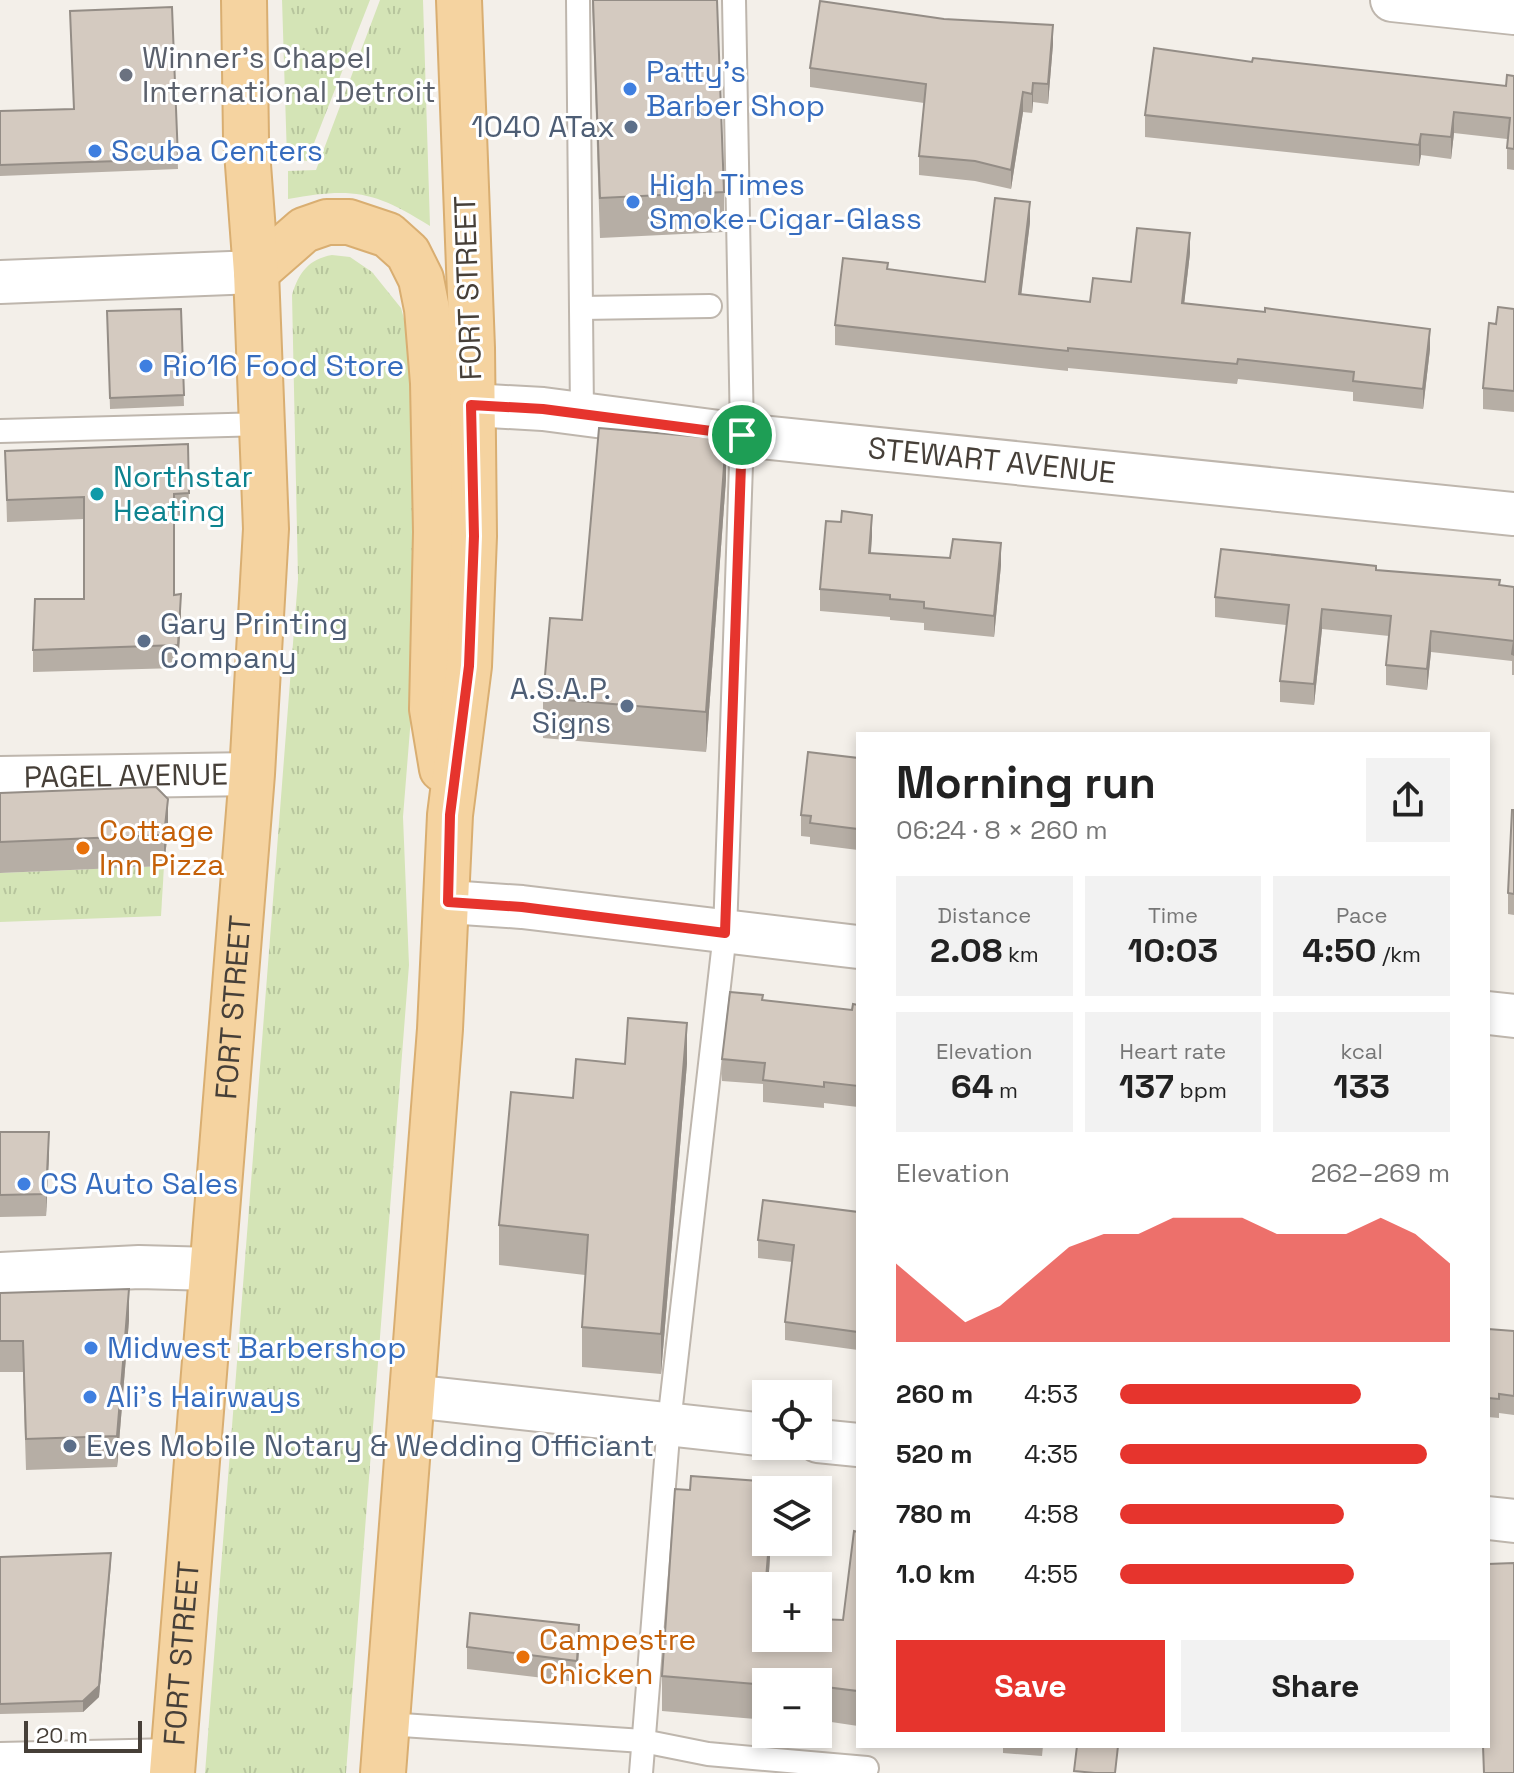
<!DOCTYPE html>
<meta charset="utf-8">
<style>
body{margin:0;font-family:"Space Grotesk",sans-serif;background:#f2f2f2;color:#222;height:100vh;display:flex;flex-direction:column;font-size:30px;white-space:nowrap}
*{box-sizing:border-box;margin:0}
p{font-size:26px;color:#767676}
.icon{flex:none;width:44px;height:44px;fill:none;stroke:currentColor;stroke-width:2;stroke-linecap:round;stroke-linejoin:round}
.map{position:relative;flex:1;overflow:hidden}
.details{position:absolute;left:856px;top:732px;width:634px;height:1016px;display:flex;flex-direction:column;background:#fff;border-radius:0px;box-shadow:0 4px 12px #0003}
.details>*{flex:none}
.tools{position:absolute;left:752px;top:1380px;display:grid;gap:16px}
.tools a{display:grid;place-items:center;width:80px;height:80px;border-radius:0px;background:#fff;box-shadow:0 4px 12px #0003;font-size:40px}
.scale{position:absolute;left:24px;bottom:20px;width:118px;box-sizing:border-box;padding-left:8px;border:4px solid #463f38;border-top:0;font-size:22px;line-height:28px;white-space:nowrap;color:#463f38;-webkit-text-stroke:6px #fff;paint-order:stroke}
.pin{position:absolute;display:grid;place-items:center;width:68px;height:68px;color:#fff;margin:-34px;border:4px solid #fff;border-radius:50%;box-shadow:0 2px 8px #0007}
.round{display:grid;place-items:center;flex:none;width:84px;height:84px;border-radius:0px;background:#f2f2f2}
.summary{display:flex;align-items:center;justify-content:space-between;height:136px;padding:0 40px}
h1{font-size:44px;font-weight:700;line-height:60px}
.metrics{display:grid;grid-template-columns:repeat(3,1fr);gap:12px;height:136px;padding:8px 40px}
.metrics div{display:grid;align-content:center;border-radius:0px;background:#f2f2f2;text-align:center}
.metrics b{font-size:34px;font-weight:700}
.metrics small{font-size:22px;font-weight:400}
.metrics p{font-size:22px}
.chart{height:224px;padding:16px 40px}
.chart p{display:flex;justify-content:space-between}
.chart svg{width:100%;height:144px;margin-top:8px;fill:#e6342d;opacity:.7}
.button{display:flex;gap:16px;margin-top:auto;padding:16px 40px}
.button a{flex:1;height:92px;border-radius:0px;background:#e6342d;color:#fff;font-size:32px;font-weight:700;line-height:92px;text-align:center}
.button a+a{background:#f2f2f2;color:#222}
ul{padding:0 40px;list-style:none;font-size:26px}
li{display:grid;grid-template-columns:128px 96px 1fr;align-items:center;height:60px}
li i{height:20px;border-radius:10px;background:#e6342d}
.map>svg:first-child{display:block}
.grass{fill:url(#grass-tufts)}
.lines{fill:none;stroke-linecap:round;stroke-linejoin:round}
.service-casing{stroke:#beb6ad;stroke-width:26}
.minor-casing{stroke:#beb6ad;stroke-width:46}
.primary-casing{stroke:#d9ae71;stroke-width:48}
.service{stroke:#fff;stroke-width:22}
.minor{stroke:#fff;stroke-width:42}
.primary{stroke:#f5d3a0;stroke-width:44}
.wall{fill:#b6aea5}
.shaded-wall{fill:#948d86}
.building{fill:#d4cac0;stroke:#948d86;stroke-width:2}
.route-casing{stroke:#fff;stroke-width:16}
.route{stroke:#e6342d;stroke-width:10}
.worship-dot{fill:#6b7280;stroke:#fff;stroke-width:3}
.shop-dot{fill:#3f7fe0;stroke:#fff;stroke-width:3}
.service-dot{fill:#5c6f8a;stroke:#fff;stroke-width:3}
.culture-dot{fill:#0f9aa8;stroke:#fff;stroke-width:3}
.food-dot{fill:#e8710a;stroke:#fff;stroke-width:3}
.labels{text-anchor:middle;stroke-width:6;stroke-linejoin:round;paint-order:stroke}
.worship-label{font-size:30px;fill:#5b616d;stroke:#fff;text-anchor:start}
.shop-label{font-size:30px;fill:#366cbe;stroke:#fff;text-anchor:start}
.service-label{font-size:30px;fill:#4e5e75;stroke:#fff;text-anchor:end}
.street-label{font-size:30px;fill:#463f38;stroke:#fff}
.culture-label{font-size:30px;fill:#0d838f;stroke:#fff;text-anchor:start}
.food-label{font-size:30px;fill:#c56008;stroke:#fff;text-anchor:start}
</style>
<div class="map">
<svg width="1514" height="1773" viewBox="0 0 1514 1773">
<defs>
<pattern id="grass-tufts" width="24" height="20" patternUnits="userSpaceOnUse" patternTransform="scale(2)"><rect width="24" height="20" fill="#d4e4b6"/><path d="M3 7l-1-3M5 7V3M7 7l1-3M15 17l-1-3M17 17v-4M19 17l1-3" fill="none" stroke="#b7c59d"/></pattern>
</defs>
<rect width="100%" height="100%" fill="#f3efe9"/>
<g class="grass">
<polygon points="282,0 370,0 307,161 287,158"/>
<path d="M380,0H423L430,226C375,191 352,187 288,199V171L316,170Z"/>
<path d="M332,255L350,257L372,272L401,308L415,358L423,567L403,817L409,965L346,1773H205L298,579L292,295C299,272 309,259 332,255Z"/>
<polygon points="164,866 161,916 0,922 0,873"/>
</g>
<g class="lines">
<g class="service-casing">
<g id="service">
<polyline points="578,0 582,413"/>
<polyline points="581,308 710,306"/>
<polyline points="0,431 262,424"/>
<polyline points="387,1724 643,1741 708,1754 867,1768"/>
<polyline points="641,1773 669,1423 725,933 742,435 734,0"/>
</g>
</g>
<g class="minor-casing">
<g id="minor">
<polyline points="1392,0 1514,13"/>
<polyline points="0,282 256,272"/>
<path id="s1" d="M471,405L543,409L742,435L1514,514"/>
<path id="s2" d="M0,778L252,774"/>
<polyline points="448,902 522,907 858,947"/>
<polyline points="1488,1013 1514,1016"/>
<polyline points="0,1274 139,1267 213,1269"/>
<polyline points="411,1396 766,1435"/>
<polyline points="818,1441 858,1445"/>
<polyline points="1488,1518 1514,1521"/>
<polyline points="0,1764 173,1760"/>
</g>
</g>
<g class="primary-casing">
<g id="primary">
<polyline points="256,272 304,230 327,222 349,222 388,235 408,253 421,279 427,309 433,383 436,532 432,709 442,769"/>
<path id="s3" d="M172,1773L252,774L266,529L256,272L246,138L244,0"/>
<polyline points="383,1773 440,1029 450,815 469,666 474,536 472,348 459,0"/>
</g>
</g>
<use href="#service" class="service"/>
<use href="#minor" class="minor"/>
<use href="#primary" class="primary"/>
</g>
<g class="wall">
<polygon points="592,0 717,0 724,192 724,232 600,238"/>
<polygon points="172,7 178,169 0,176 0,111 73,109"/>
<polygon points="1053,44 1048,104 1033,102 1032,113 1023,112 1011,189 975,181 919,175 919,156 924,103 810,87 810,68"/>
<polygon points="1252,62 1506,86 1514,76 1514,170 1507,169 1507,139 1454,133 1451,159 1421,155 1419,166 1145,137 1145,115"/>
<polygon points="1030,222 1021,294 1090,302 1190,253 1184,303 1430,349 1423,409 1353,401 1353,392 1238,379 1237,384 1068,368 1068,371 835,345 835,325 888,269 985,282"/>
<polygon points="181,309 184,406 110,409 107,311"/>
<polygon points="1514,309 1514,412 1483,409 1483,388 1496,324"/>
<polygon points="188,444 189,515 174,516 174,595 181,616 178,668 33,672 33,650 84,599 84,519 7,522 5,451"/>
<polygon points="726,479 706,752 543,738 543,698 582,620"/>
<polygon points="872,536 871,553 1001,565 994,637 924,630 924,623 890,620 890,617 820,611 820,589"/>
<polygon points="1376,570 1514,587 1514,675 1512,675 1512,661 1431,652 1427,690 1386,685 1386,665 1389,636 1322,629 1314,705 1280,702 1280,681 1286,625 1215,617 1215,597"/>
<polygon points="858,758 858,850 810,844 810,837 801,836 801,815"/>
<polygon points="0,793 168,830 164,866 0,873"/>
<polygon points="1514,810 1514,915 1508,914 1508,893"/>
<polygon points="763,1000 852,1010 858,1005 858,1107 824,1103 824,1108 763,1102 763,1084 722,1081 722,1059"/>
<polygon points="687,1063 661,1374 582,1367 582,1327 585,1275 499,1265 499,1225 573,1098 625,1064"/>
<polygon points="0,1132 49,1153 46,1216 0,1217"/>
<polygon points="858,1212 858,1350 785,1340 785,1322 792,1262 758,1258 758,1240"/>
<polygon points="0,1293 129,1320 117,1467 26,1470 23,1372 0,1372"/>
<polygon points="1488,1329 1514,1331 1514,1415 1499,1413 1499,1418 1488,1417"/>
<polygon points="759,1495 766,1542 771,1542 768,1586 766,1586 765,1616 843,1620 858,1532 858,1726 818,1720 818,1682 766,1682 766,1720 662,1711 662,1676"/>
<polygon points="0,1557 111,1564 99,1697 83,1712 0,1714"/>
<polygon points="579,1646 577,1682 467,1669 467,1647"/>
<polygon points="1003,1746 1043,1746 1042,1756 1003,1753"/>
</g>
<g class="shaded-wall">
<polygon points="1053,25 1053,44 1048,104 1048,84"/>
<polygon points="1033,83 1033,102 1032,113 1032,94"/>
<polygon points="1023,92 1023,112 1011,189 1011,170"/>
<polygon points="1454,112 1454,133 1451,159 1451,137"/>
<polygon points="1421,134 1421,155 1419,166 1419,145"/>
<polygon points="1030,202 1030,222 1019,314 1019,294"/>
<polygon points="1190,233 1190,253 1182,323 1182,303"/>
<polygon points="1430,329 1430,349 1423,409 1423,389"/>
<polygon points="726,439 726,479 706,752 706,712"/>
<polygon points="872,515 872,536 869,574 869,553"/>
<polygon points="1001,543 1001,565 994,637 994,616"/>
<polygon points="181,594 181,616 178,668 178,645"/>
<polygon points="1322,609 1322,629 1314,705 1314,684"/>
<polygon points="1431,631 1431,652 1427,690 1427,669"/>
<polygon points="168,799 168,830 164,866 164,835"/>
<polygon points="687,1023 687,1063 661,1374 661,1334"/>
<polygon points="49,1132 49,1153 46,1216 46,1194"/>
<polygon points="129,1289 129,1320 117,1467 117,1436"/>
<polygon points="769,1542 771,1542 768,1586 766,1586 766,1609 763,1650 763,1616"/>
<polygon points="111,1553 99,1697 83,1712 83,1701"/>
<polygon points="579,1625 579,1646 577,1682 577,1661"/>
</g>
<g class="building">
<polygon points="593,0 717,0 724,192 600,198"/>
<polygon points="820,1 944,19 1053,25 1048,84 1033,83 1032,94 1023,92 1011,170 975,161 919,156 926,84 810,68"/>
<polygon points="172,7 178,159 0,165 0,111 74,109 70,11"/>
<polygon points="1154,48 1252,62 1253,58 1506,86 1507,75 1514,76 1514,149 1507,148 1510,118 1454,112 1451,137 1421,134 1419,145 1145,115"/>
<polygon points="995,198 1030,202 1019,294 1090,302 1093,278 1131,282 1137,228 1190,233 1182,303 1265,312 1265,308 1430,329 1423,389 1353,381 1354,372 1238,359 1237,364 1068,348 1068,351 835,325 843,258 888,263 887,269 985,282"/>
<polygon points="1498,307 1514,309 1514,391 1483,388 1489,323 1496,324"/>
<polygon points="181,309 184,395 110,398 107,311"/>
<polygon points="599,428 726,439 706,712 543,698 550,618 582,620"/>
<polygon points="188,444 189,493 174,494 174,595 181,594 178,645 33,650 35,599 84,599 84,497 7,500 5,451"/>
<polygon points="842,511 872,515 869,553 950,558 953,539 1001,543 994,616 924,608 924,602 890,599 890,595 820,589 826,521 841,522"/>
<polygon points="1221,549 1376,566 1376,570 1500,580 1499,585 1514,587 1514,655 1512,654 1514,641 1431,631 1427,669 1386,665 1391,616 1322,609 1314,684 1280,681 1289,605 1215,597"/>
<polygon points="808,752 858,758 858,829 810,823 811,816 801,815"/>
<polygon points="156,787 168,799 164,835 0,842 0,793"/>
<polygon points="1512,810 1514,810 1514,894 1508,893"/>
<polygon points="730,992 763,995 762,1000 852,1010 853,1004 858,1005 858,1086 824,1082 824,1087 763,1080 765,1063 722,1059"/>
<polygon points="628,1018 687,1023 661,1334 582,1327 588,1235 499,1225 511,1092 573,1098 576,1059 625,1064"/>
<polygon points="0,1132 49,1132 46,1194 0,1195"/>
<polygon points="763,1200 858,1212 858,1332 785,1322 794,1245 758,1240"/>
<polygon points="129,1289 117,1436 26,1439 23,1341 0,1341 0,1293"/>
<polygon points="1488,1329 1514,1331 1514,1396 1499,1394 1499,1399 1488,1398"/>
<polygon points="691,1476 759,1481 758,1495 766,1495 766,1542 769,1542 763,1616 766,1616 766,1638 818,1638 818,1619 843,1620 854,1531 858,1532 858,1691 818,1686 818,1682 766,1682 766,1685 662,1676 675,1489 690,1490"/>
<polygon points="111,1553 99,1686 83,1701 0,1704 0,1557"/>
<polygon points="1514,1563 1514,1773 1484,1773 1483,1746 1488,1746 1488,1564"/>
<polygon points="470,1613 579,1625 577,1661 467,1647"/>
<polygon points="1077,1746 1118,1746 1115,1773 1095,1773 1074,1771"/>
</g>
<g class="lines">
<g class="route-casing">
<polygon id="route" points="471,405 543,409 742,435 725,933 522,907 448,902 450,815 469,666 474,536"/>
</g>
<use href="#route" class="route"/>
</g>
<circle class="worship-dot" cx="126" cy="75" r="8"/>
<g class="shop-dot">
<circle cx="630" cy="89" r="8"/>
<circle cx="95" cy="151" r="8"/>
<circle cx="633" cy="202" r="8"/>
<circle cx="146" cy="366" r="8"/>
<circle cx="24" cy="1184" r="8"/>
<circle cx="91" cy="1348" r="8"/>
<circle cx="90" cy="1397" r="8"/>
</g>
<g class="service-dot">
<circle cx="631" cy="127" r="8"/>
<circle cx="144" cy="641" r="8"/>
<circle cx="627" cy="706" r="8"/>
<circle cx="70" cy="1446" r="8"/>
</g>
<circle class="culture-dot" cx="97" cy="494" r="8"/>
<g class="food-dot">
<circle cx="83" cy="848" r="8"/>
<circle cx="523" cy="1657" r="8"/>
</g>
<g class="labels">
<g class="worship-label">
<text x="142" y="68">Winner's Chapel<tspan x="142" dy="34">International Detroit</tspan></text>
</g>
<g class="shop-label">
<text x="646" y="82">Patty's<tspan x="646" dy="34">Barber Shop</tspan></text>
<text x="111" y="161">Scuba Centers</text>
<text x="649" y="195">High Times<tspan x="649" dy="34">Smoke-Cigar-Glass</tspan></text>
<text x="162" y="376">Rio16 Food Store</text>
<text x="40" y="1194">CS Auto Sales</text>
<text x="107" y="1358">Midwest Barbershop</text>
<text x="106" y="1407">Ali's Hairways</text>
</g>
<g class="service-label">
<text x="615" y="137">1040 ATax</text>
<text x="160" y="634" text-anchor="start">Gary Printing<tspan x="160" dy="34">Company</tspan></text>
<text x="611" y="699">A.S.A.P.<tspan x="611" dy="34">Signs</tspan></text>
<text x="86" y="1456" text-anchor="start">Eves Mobile Notary &amp; Wedding Officiant</text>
</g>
<g class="street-label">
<text transform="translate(468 288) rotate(-92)" y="10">FORT STREET</text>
<text dy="10" stroke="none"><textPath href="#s1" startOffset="524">STEWART AVENUE</textPath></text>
<text dy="10" stroke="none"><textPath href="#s2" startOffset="126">PAGEL AVENUE</textPath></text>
<text dy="10" stroke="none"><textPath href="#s3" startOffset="768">FORT STREET</textPath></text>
<text dy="10" stroke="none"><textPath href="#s3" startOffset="120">FORT STREET</textPath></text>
</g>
<g class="culture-label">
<text x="113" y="487">Northstar<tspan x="113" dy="34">Heating</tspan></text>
</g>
<g class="food-label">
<text x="99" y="841">Cottage<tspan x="99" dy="34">Inn Pizza</tspan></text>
<text x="539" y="1650">Campestre<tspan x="539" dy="34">Chicken</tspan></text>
</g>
</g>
</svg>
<div class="tools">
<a><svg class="icon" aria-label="locate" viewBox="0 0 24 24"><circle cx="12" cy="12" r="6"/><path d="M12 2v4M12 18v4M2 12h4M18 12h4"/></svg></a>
<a><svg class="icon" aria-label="layers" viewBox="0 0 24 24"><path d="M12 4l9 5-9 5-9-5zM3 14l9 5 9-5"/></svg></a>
<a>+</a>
<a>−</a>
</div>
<div class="scale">20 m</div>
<div class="pin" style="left:742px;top:435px;background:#1e9e55"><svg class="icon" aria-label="arrive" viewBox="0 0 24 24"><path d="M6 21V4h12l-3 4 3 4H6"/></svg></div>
<section class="details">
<div class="summary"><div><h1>Morning run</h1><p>06:24 · 8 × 260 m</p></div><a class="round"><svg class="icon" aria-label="share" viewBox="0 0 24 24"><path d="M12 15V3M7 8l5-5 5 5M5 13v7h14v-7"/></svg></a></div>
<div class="metrics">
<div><p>Distance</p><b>2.08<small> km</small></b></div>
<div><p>Time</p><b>10:03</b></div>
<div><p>Pace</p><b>4:50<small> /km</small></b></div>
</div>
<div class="metrics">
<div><p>Elevation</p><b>64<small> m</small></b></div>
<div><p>Heart rate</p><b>137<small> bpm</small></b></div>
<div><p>kcal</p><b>133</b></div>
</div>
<div class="chart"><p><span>Elevation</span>262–269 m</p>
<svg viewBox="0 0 160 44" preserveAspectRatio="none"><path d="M0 44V20L10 29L20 38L30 33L40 24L50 15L60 11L70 11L80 6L90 6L100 6L110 11L120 11L130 11L140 6L150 11L160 20V44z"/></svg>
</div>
<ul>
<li><b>260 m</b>4:53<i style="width:73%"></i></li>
<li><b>520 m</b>4:35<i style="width:93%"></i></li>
<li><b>780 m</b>4:58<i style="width:68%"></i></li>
<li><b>1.0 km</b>4:55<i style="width:71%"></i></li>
</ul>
<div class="button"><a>Save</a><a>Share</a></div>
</section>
</div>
